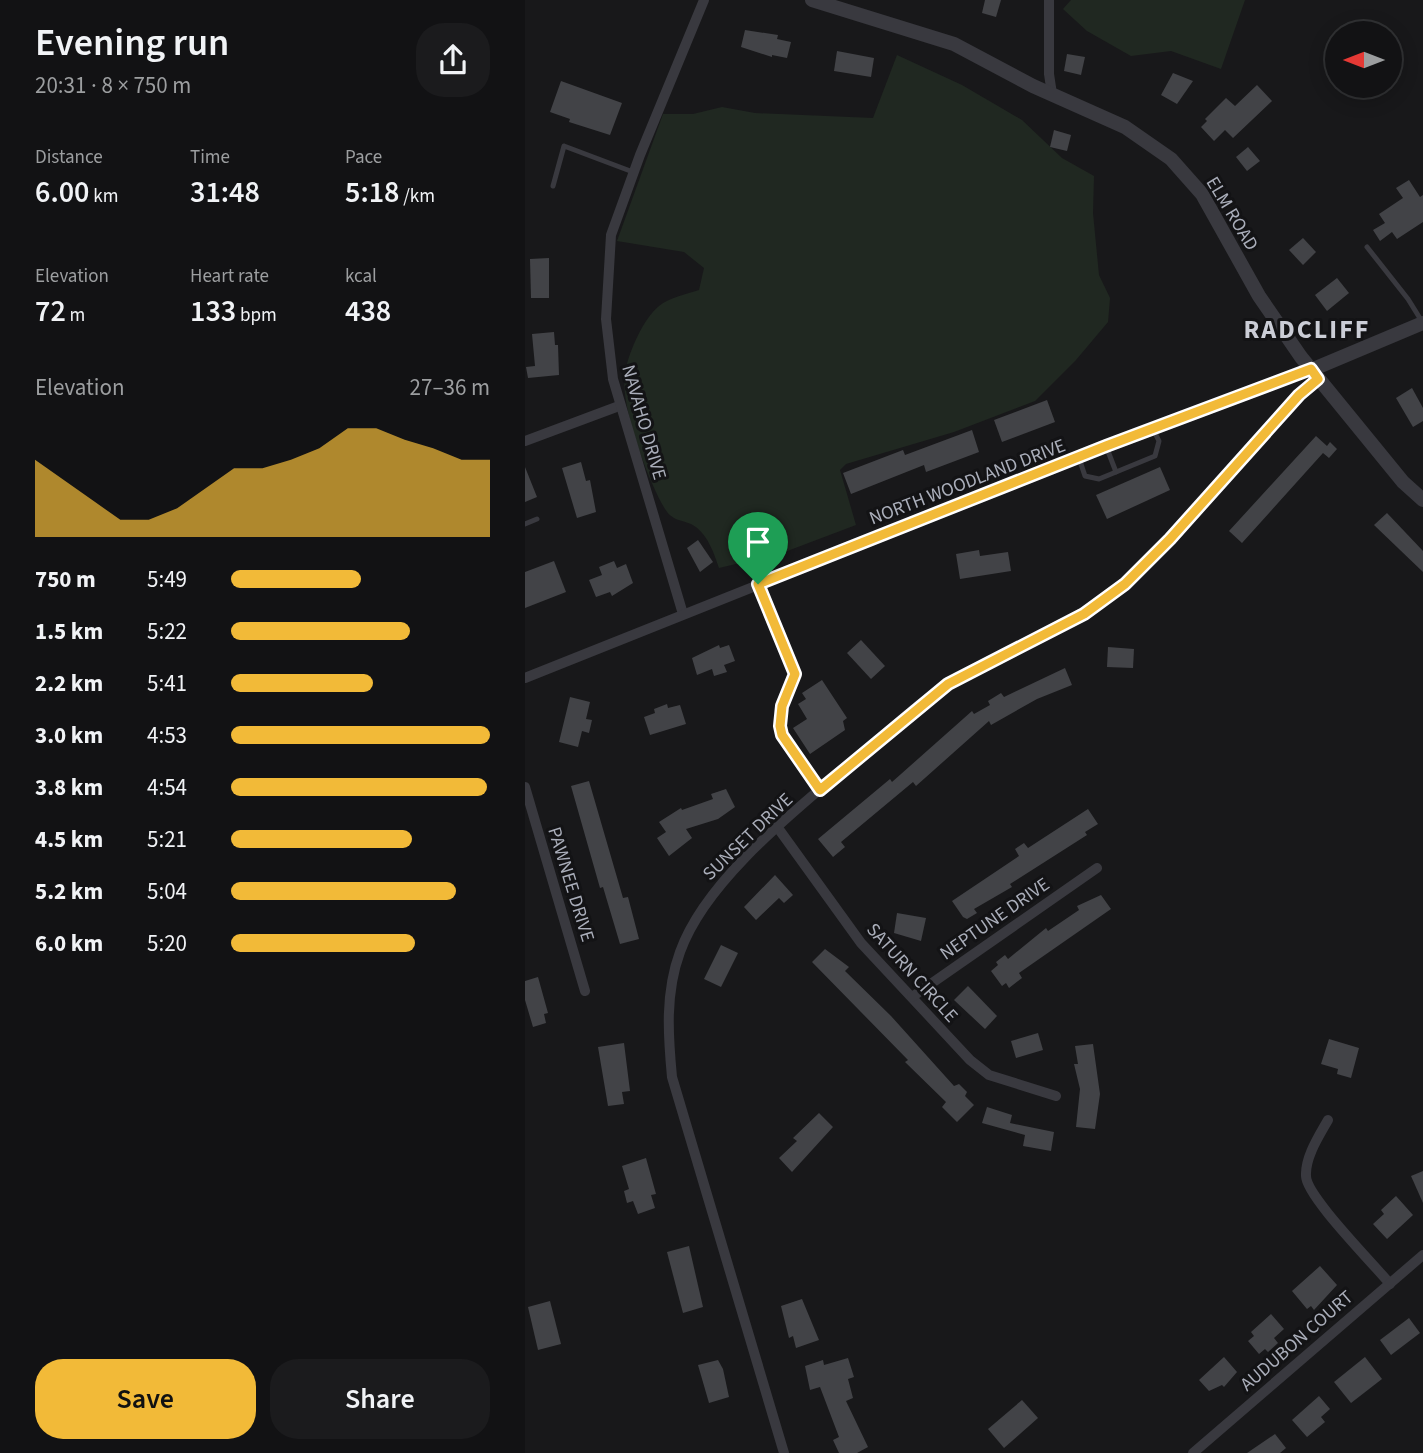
<!DOCTYPE html>
<meta charset="utf-8">
<style>
body{margin:0;font-family:"Source Sans 3",sans-serif;background:#1b1b1d;color:#f1f3f6;height:100vh;display:flex;flex-direction:column;font-size:26px;white-space:nowrap}
*{box-sizing:border-box;margin:0}
p{font-size:23px;color:#9c9ea0}
.icon{flex:none;width:38px;height:38px;fill:none;stroke:currentColor;stroke-width:2;stroke-linecap:round;stroke-linejoin:round}
.map{position:relative;flex:1;overflow:hidden}
.drawer{display:flex;flex-direction:column;background:#121214;width:525px}
.drawer>*{flex:none}
.needle{width:46px;rotate:270deg}
.tools{position:absolute;left:800px;top:21px;display:grid;gap:14px}
.tools a{display:grid;place-items:center;width:77px;height:77px;border-radius:50%;background:#121214;box-shadow:0 4px 18px #0003,0 0 0 2px #313234;font-size:35px}
.pin{position:absolute;display:grid;place-items:center;width:60px;height:60px;color:#fff;margin:-72px -30px;border-radius:50% 50% 50% 0;rotate:-45deg;box-shadow:0 0 7px #0007}
.pin .icon{rotate:45deg}
.round{display:grid;place-items:center;flex:none;width:74px;height:74px;border-radius:28px;background:#1b1b1d}
.summary{display:flex;align-items:center;justify-content:space-between;height:119px;padding:0 35px}
h1{font-size:38px;font-weight:600;line-height:52px}
.stats{display:grid;grid-template-columns:repeat(3,1fr);gap:10px;height:119px;padding:7px 35px}
.stats div{display:grid;align-content:center}
.stats b{font-size:30px;font-weight:600}
.stats small{font-size:19px;font-weight:400}
.stats p{font-size:19px}
.chart{height:196px;padding:14px 35px}
.chart p{display:flex;justify-content:space-between}
.chart svg{width:100%;height:126px;margin-top:7px;fill:#f2ba38;opacity:.7}
.button{display:flex;gap:14px;margin-top:auto;padding:14px 35px}
.button a{flex:1;height:80px;border-radius:28px;background:#f2ba38;color:#111;font-size:28px;font-weight:600;line-height:80px;text-align:center}
.button a+a{background:#1b1b1d;color:#f1f3f6}
ul{padding:0 35px;list-style:none;font-size:23px}
li{display:grid;grid-template-columns:112px 84px 1fr;align-items:center;height:52px}
li i{height:18px;border-radius:9px;background:#f2ba38}
main{display:flex;flex:1;min-height:0}
.map>svg:first-child{display:block}
.green{fill:#202821}
.building{fill:#424347}
.lines{fill:none;stroke-linecap:round;stroke-linejoin:round}
.service{stroke:#39393f;stroke-width:5}
.minor{stroke:#39393f;stroke-width:10}
.tertiary{stroke:#39393f;stroke-width:14}
.route-casing{stroke:#fff;stroke-width:14}
.route{stroke:#f2ba38;stroke-width:9}
.labels{text-anchor:middle;stroke-width:6;stroke-linejoin:round;paint-order:stroke}
.street-label{font-size:19px;fill:#aaaeba;stroke:#131315}
.district-label{font-size:26px;font-weight:bold;letter-spacing:2px;fill:#cbcdd6;stroke:#131315}
</style>
<main>
<section class="drawer">
<div class="summary"><div><h1>Evening run</h1><p>20:31 · 8 × 750 m</p></div><a class="round"><svg class="icon" aria-label="share" viewBox="0 0 24 24"><path d="M12 15V3M7 8l5-5 5 5M5 13v7h14v-7"/></svg></a></div>
<div class="stats">
<div><p>Distance</p><b>6.00<small> km</small></b></div>
<div><p>Time</p><b>31:48</b></div>
<div><p>Pace</p><b>5:18<small> /km</small></b></div>
</div>
<div class="stats">
<div><p>Elevation</p><b>72<small> m</small></b></div>
<div><p>Heart rate</p><b>133<small> bpm</small></b></div>
<div><p>kcal</p><b>438</b></div>
</div>
<div class="chart"><p><span>Elevation</span>27–36 m</p>
<svg viewBox="0 0 160 44" preserveAspectRatio="none"><path d="M0 44V17L10 24L20 31L30 38L40 38L50 34L60 27L70 20L80 20L90 17L100 13L110 6L120 6L130 10L140 13L150 17L160 17V44z"/></svg>
</div>
<ul>
<li><b>750 m</b>5:49<i style="width:50%"></i></li>
<li><b>1.5 km</b>5:22<i style="width:69%"></i></li>
<li><b>2.2 km</b>5:41<i style="width:55%"></i></li>
<li><b>3.0 km</b>4:53<i style="width:100%"></i></li>
<li><b>3.8 km</b>4:54<i style="width:99%"></i></li>
<li><b>4.5 km</b>5:21<i style="width:70%"></i></li>
<li><b>5.2 km</b>5:04<i style="width:87%"></i></li>
<li><b>6.0 km</b>5:20<i style="width:71%"></i></li>
</ul>
<div class="button"><a>Save</a><a>Share</a></div>
</section>
<div class="map">
<svg width="898" height="1453" viewBox="0 0 898 1453">
<rect width="100%" height="100%" fill="#18181a"/>
<g class="green">
<polygon points="546,0 720,0 696,69 646,51 606,56 562,31 538,9"/>
<path d="M372,55L437,85L497,120L537,158L569,176L568,213L574,275L585,298L583,322L551,360L510,401L429,432L321,464L315,470L331,525L257,553L194,568C189,553 182,532 166,524C154,519 148,521 140,509C123,481 94,404 100,372C104,352 118,319 134,306C143,298 162,294 174,290L179,268L159,252L92,241L138,114H168L197,107L230,113L348,118Z"/>
</g>
<g class="building">
<polygon points="460,0 476,0 471,17 457,13"/>
<polygon points="220,30 253,35 252,39 266,42 262,58 247,55 247,57 216,47"/>
<polygon points="312,51 349,58 346,77 309,71"/>
<polygon points="542,54 560,57 556,75 539,71"/>
<polygon points="648,73 668,81 652,104 636,95"/>
<polygon points="36,81 97,103 85,135 44,122 45,119 25,112"/>
<polygon points="732,85 747,101 708,138 700,130 689,141 676,127 682,121 680,119 701,98 710,106"/>
<polygon points="529,130 546,135 542,151 525,147"/>
<polygon points="723,147 735,161 722,171 711,157"/>
<polygon points="884,180 895,197 898,195 898,222 872,239 867,232 855,241 848,230 860,223 854,214 878,198 871,188"/>
<polygon points="778,238 791,252 778,265 764,250"/>
<polygon points="24,258 24,298 6,298 5,259"/>
<polygon points="812,278 824,293 802,311 790,295"/>
<polygon points="29,332 30,345 33,345 34,375 3,378 1,367 10,366 7,334"/>
<polygon points="887,388 898,408 898,421 888,427 871,398"/>
<polygon points="522,400 530,422 477,442 469,420"/>
<polygon points="447,430 454,452 401,472 399,465 326,494 318,473 378,450 380,455"/>
<polygon points="791,436 802,446 805,442 812,449 804,458 798,453 717,543 704,531"/>
<polygon points="56,462 61,481 65,480 71,512 52,518 37,468"/>
<polygon points="0,467 12,497 0,502"/>
<polygon points="635,467 645,490 582,519 571,495"/>
<polygon points="862,513 898,551 898,572 849,525"/>
<polygon points="173,540 188,562 175,572 162,548"/>
<polygon points="454,550 455,556 483,552 486,571 435,579 431,554"/>
<polygon points="29,561 41,592 0,608 0,572"/>
<polygon points="89,561 92,568 101,564 108,583 87,596 85,592 71,597 64,580 77,575 74,567"/>
<polygon points="336,640 360,666 346,679 322,653"/>
<polygon points="194,645 195,648 204,645 210,661 199,665 202,672 189,676 187,669 172,675 167,658"/>
<polygon points="583,647 609,649 608,668 582,667"/>
<polygon points="540,668 547,685 512,699 466,725 464,721 391,786 388,782 316,842 320,847 308,857 293,839 365,779 367,782 447,711 449,714 465,705 463,701 476,693 479,697"/>
<polygon points="297,680 322,718 318,721 320,730 285,754 268,728 282,719 273,704 281,699 277,693"/>
<polygon points="45,697 65,702 61,719 67,720 64,733 57,731 53,747 34,742"/>
<polygon points="142,704 143,708 155,705 161,724 125,735 119,717 130,713 129,709"/>
<polygon points="64,781 98,898 103,897 114,939 95,944 78,887 75,888 46,786"/>
<polygon points="201,789 210,807 193,819 161,829 167,838 144,856 132,838 141,832 134,822 156,808 157,810 188,799 186,794"/>
<polygon points="563,809 573,824 560,832 562,835 485,884 487,887 449,909 452,913 442,919 438,917 427,901 494,856 490,849 499,843 503,848"/>
<polygon points="250,875 268,895 259,903 254,898 231,920 219,907"/>
<polygon points="576,895 586,909 494,973 497,978 484,988 481,983 477,986 466,971 473,965 471,962 480,955 483,959 521,928 523,931 554,910 552,906"/>
<polygon points="372,913 401,918 396,941 369,933"/>
<polygon points="196,945 213,953 196,987 179,979"/>
<polygon points="300,949 324,967 320,971 366,1016 429,1086 434,1084 442,1092 440,1096 449,1105 432,1122 417,1107 421,1102 380,1062 383,1060 287,962"/>
<polygon points="13,977 23,1013 19,1014 21,1023 8,1027 0,1000 0,981"/>
<polygon points="443,986 472,1016 460,1029 429,1000"/>
<polygon points="513,1033 518,1050 491,1058 486,1041"/>
<polygon points="804,1039 834,1048 826,1078 812,1074 813,1069 796,1064"/>
<polygon points="99,1043 105,1091 97,1092 99,1104 83,1106 73,1047"/>
<polygon points="568,1044 575,1094 570,1129 551,1127 555,1089 549,1064 553,1064 550,1046"/>
<polygon points="462,1107 487,1115 485,1123 529,1132 526,1151 498,1146 500,1135 457,1123"/>
<polygon points="294,1113 308,1127 267,1172 254,1158 272,1141 268,1138"/>
<polygon points="121,1158 131,1194 126,1195 130,1208 113,1214 108,1201 102,1203 99,1191 104,1189 97,1166"/>
<polygon points="898,1171 898,1203 886,1176"/>
<polygon points="871,1196 888,1215 862,1239 848,1224 859,1214 856,1210"/>
<polygon points="164,1246 178,1307 158,1313 142,1252"/>
<polygon points="795,1266 812,1285 789,1310 786,1306 782,1309 767,1291"/>
<polygon points="277,1299 294,1340 271,1348 268,1336 264,1338 256,1306"/>
<polygon points="25,1301 36,1344 13,1350 3,1307"/>
<polygon points="746,1314 759,1329 749,1338 753,1343 743,1352 740,1349 734,1354 723,1341 729,1336 726,1332"/>
<polygon points="884,1318 895,1333 866,1355 855,1340"/>
<polygon points="699,1357 712,1372 699,1387 697,1385 684,1391 674,1380"/>
<polygon points="840,1357 857,1379 826,1403 809,1382"/>
<polygon points="323,1358 329,1377 323,1379 328,1398 321,1401 343,1447 332,1453 314,1453 308,1440 314,1437 295,1387 285,1390 280,1366 298,1360 299,1365"/>
<polygon points="193,1360 198,1369 204,1397 184,1403 173,1365"/>
<polygon points="794,1396 805,1409 796,1417 800,1422 782,1437 767,1420"/>
<polygon points="497,1400 513,1418 479,1448 463,1429"/>
<polygon points="750,1434 761,1448 755,1453 722,1453"/>
</g>
<g class="lines">
<g class="service">
<polyline points="28,186 39,146 108,172"/>
<polyline points="842,247 883,299 896,320"/>
<polyline points="581,446 591,472"/>
<polyline points="554,458 560,476 574,479 630,456 634,441 628,429"/>
<polyline points="0,524 12,519"/>
<polyline points="233,585 270,674 257,707 255,726 257,735 295,790"/>
</g>
<g class="minor">
<polyline points="524,0 524,74 527,94"/>
<polyline points="0,441 94,406"/>
<polyline points="158,614 88,379 81,319 86,235 115,155 179,0"/>
<polyline points="0,678 581,446 786,370"/>
<polyline points="0,787 60,991"/>
<polyline points="253,828 336,943 445,1060 464,1075 531,1096"/>
<polyline points="387,997 572,868"/>
<path d="M803,1120C794,1136 780,1157 781,1176C781,1196 848,1263 865,1284"/>
<path d="M259,1453L147,1077C143,1035 140,993 155,952C182,876 280,803 340,751C368,728 396,700 427,682C484,648 545,627 597,585C625,564 648,535 671,509C705,471 740,433 774,395L793,379"/>
<polyline points="668,1453 898,1255"/>
</g>
<g class="tertiary">
<polyline points="287,0 429,44 508,86 600,127 646,159 677,194 734,296 776,357 878,482 898,500"/>
<polyline points="786,370 898,323"/>
</g>
</g>
<g class="lines">
<g class="route-casing">
<polygon id="route" points="786,369 793,379 774,395 645,539 600,584 559,614 423,684 295,790 257,735 255,726 257,706 270,674 233,584 581,446"/>
</g>
<use href="#route" class="route"/>
</g>
<g class="labels">
<g class="street-label">
<text transform="translate(708 213) rotate(59)" y="7">ELM ROAD</text>
<text transform="translate(120 422) rotate(74)" y="7">NAVAHO DRIVE</text>
<text transform="translate(442 481) rotate(-21)" y="7">NORTH WOODLAND DRIVE</text>
<text transform="translate(222 836) rotate(-44)" y="7">SUNSET DRIVE</text>
<text transform="translate(47 884) rotate(73)" y="7">PAWNEE DRIVE</text>
<text transform="translate(469 918) rotate(-35)" y="7">NEPTUNE DRIVE</text>
<text transform="translate(388 972) rotate(48)" y="7">SATURN CIRCLE</text>
<text transform="translate(771 1340) rotate(-41)" y="7">AUDUBON COURT</text>
</g>
<g class="district-label">
<text x="782" y="338">RADCLIFF</text>
</g>
</g>
</svg>
<div class="tools">
<a><svg class="needle" viewBox="-14 -14 28 28"><path d="M0-13l5 13h-10z" fill="#e53935"/><path d="M0 13l5-13h-10z" fill="#9c9ea0"/></svg></a>
</div>
<div class="pin" style="left:233px;top:584px;background:#1e9e55"><svg class="icon" aria-label="arrive" viewBox="0 0 24 24"><path d="M6 21V4h12l-3 4 3 4H6"/></svg></div>
</div>
</main>
